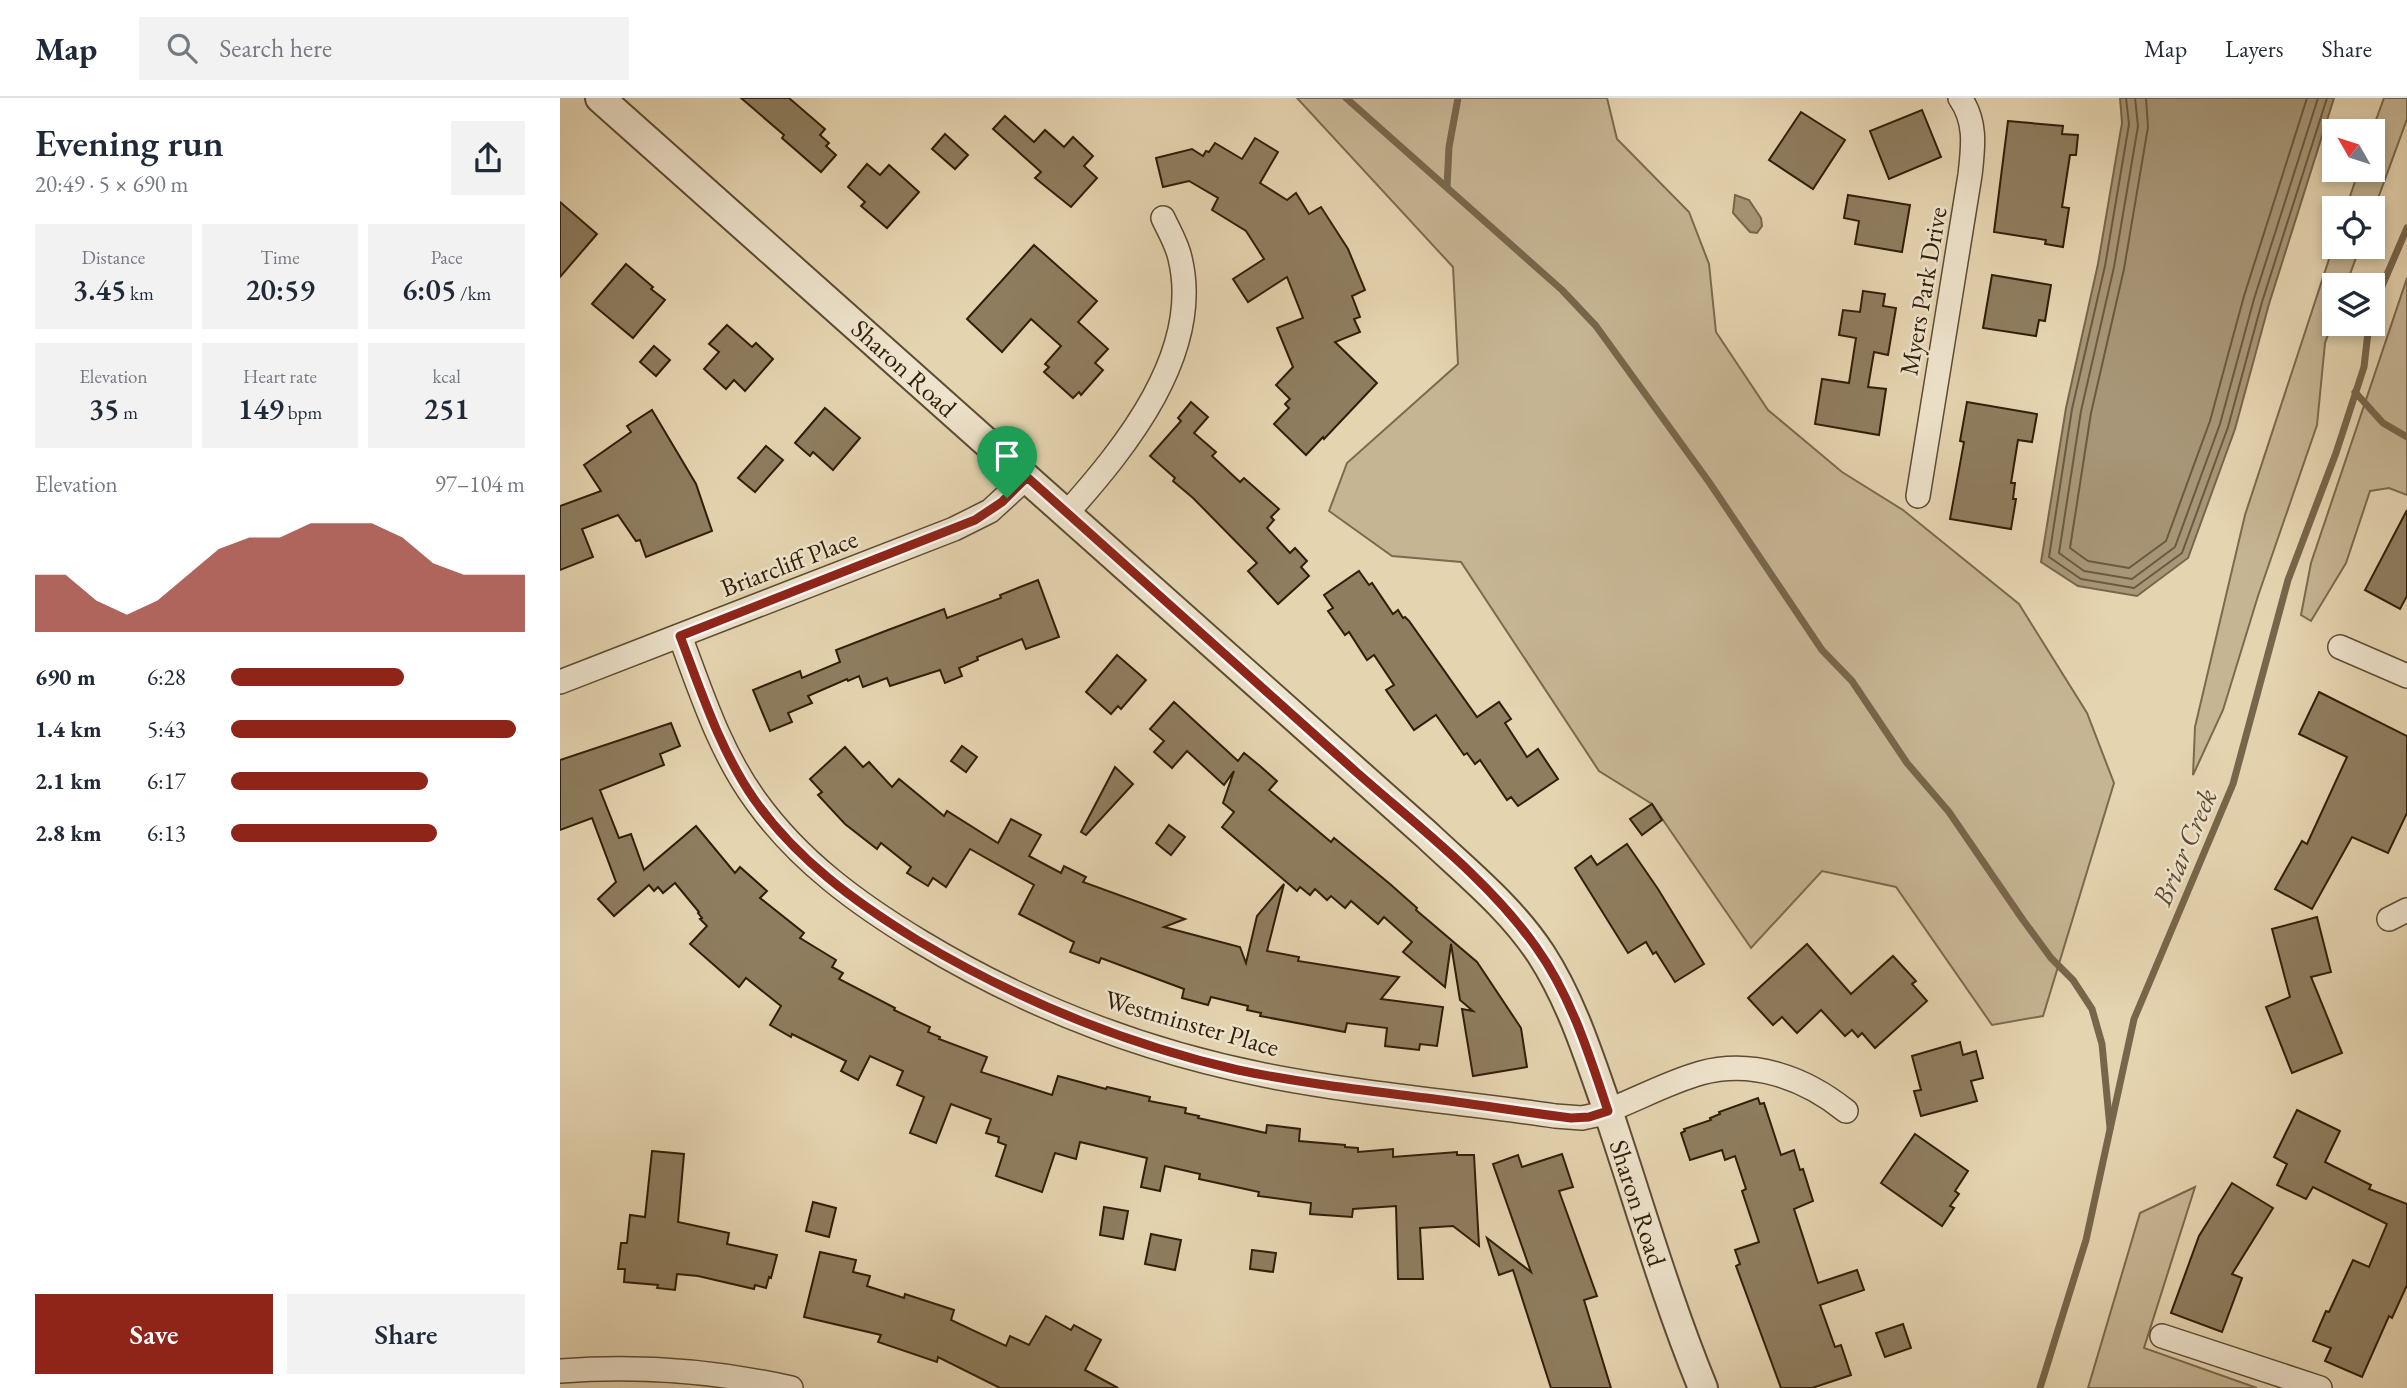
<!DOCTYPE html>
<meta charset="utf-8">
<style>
body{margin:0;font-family:"EB Garamond",serif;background:#f2f2f3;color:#1f2937;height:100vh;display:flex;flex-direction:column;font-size:26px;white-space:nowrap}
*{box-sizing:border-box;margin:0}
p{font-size:23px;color:#747a83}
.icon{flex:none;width:38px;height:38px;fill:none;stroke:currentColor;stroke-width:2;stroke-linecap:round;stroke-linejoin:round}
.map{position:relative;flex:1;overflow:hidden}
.panel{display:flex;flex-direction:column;background:#fff;width:560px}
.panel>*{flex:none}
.needle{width:46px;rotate:309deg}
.tools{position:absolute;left:1762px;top:21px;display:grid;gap:14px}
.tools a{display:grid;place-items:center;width:63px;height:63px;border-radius:0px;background:#fff;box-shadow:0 4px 10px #0003;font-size:35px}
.pin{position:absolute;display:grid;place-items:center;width:60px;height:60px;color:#fff;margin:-72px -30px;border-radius:50% 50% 50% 0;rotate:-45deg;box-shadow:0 0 7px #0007}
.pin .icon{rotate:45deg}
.round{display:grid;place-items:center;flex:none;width:74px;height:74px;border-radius:0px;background:#f2f2f3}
.overview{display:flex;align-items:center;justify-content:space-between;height:119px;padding:0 35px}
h1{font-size:38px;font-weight:600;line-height:52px}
.stats{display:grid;grid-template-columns:repeat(3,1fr);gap:10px;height:119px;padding:7px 35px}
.stats div{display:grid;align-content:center;border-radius:0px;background:#f2f2f3;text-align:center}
.stats b{font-size:30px;font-weight:600}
.stats small{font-size:19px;font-weight:400}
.stats p{font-size:19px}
.chart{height:196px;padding:14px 35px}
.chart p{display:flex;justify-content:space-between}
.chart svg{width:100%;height:126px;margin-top:7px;fill:#8f2418;opacity:.7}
.button{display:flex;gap:14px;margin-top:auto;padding:14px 35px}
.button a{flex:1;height:80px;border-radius:0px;background:#8f2418;color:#fff;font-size:28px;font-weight:600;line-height:80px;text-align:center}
.button a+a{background:#f2f2f3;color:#1f2937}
ul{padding:0 35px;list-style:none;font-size:23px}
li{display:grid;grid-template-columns:112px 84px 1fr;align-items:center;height:52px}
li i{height:18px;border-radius:9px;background:#8f2418}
header{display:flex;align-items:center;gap:42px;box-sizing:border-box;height:98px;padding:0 35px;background:#fff;border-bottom:2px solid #e0e1e3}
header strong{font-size:33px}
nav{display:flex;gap:38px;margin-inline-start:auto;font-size:24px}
.search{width:490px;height:63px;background:#f2f2f3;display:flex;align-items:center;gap:18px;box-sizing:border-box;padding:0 24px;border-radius:0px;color:#747a83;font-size:26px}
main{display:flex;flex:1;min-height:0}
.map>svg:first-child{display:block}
.green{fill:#c6b593;stroke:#7a6a4e;stroke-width:2}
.water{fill:#a79677;stroke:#77664b;stroke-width:2}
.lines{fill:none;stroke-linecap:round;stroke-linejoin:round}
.shore{stroke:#6b5a40;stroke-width:2}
.stream{stroke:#77664b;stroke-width:7}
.building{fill:#8e7d5f;stroke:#2f1e08;stroke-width:2}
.minor-casing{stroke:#5c4c32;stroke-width:26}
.tertiary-casing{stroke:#5c4c32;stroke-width:32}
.minor{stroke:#eee3cc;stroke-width:23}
.tertiary{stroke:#eee3cc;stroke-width:28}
.route-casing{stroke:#fff;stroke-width:14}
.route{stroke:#8f2418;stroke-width:9}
.labels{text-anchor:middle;stroke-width:5;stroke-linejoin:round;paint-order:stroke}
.street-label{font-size:26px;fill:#2f1e08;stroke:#eee3cc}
.water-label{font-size:28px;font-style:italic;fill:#59482f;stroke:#eee3cc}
</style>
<header>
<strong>Map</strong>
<div class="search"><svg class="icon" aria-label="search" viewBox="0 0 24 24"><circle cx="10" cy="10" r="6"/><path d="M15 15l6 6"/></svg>Search here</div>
<nav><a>Map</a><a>Layers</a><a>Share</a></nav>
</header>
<main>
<section class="panel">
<div class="overview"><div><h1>Evening run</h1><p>20:49 · 5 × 690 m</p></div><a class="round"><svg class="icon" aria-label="share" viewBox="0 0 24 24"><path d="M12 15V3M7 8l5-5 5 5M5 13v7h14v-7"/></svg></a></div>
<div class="stats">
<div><p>Distance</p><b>3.45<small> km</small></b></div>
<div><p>Time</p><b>20:59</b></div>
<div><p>Pace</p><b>6:05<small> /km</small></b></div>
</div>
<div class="stats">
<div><p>Elevation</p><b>35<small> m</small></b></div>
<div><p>Heart rate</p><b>149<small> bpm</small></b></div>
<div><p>kcal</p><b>251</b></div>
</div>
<div class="chart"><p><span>Elevation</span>97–104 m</p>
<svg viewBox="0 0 160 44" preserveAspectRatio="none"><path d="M0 44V24L10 24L20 33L30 38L40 33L50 24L60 15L70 11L80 11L90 6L100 6L110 6L120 11L130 20L140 24L150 24L160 24V44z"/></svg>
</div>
<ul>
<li><b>690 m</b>6:28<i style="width:59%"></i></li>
<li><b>1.4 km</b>5:43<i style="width:97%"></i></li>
<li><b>2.1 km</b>6:17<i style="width:67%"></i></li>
<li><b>2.8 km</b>6:13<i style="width:70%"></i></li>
</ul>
<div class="button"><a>Save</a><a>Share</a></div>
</section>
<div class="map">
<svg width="1847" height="1290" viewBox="0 0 1847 1290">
<rect width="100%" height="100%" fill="#e5d4b0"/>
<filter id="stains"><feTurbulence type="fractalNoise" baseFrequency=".00286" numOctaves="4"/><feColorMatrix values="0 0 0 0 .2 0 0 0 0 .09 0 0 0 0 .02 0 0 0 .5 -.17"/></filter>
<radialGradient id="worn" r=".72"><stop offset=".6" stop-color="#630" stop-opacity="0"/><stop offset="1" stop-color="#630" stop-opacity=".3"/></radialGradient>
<g class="green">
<polygon points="737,0 1047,0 1057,41 1129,114 1149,166 1156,234 1208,312 1282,374 1343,412 1459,506 1527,615 1554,685 1483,918 1432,927 1336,789 1262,773 1191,850 1092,706 1039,673 901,464 832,458 769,413 787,365 898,266 893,169"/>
<polygon points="1824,0 1847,0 1847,21 1813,114 1813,110 1786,110 1799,72 1813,72 1812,33"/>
<polygon points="1774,146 1774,149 1800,149 1786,187 1774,187 1774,220 1765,245 1757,327 1698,498 1663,612 1633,677 1635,629 1685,417"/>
<polygon points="1847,180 1847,397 1829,390 1810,393 1786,465 1751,523 1741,517 1751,465"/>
<polygon points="1635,1089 1584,1250 1697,1290 1528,1290 1580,1115"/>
</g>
<g class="water">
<polygon points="1560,0 1774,0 1709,206 1675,331 1628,460 1577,498 1518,488 1481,464 1506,310 1538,166 1562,25"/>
<polygon points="1175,97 1189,102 1201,120 1202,128 1197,135 1190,134 1173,115"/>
</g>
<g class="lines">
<g class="shore">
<polyline points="1566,0 1569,26 1545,168 1512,311 1489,459 1521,481 1574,490 1622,455 1668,329 1702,204 1767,0"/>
<polyline points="1575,0 1578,28 1554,169 1521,313 1499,455 1524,473 1572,481 1615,449 1660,326 1694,201 1758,0"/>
<polyline points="1586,0 1588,29 1564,171 1531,315 1510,450 1528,463 1569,470 1606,443 1650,323 1684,198 1747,0"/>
</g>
<g class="stream">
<polyline points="786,0 1002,192 1036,228 1149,384 1262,552 1292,583 1347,665 1389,714 1463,822 1491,860 1513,882 1532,911 1542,946 1550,1030"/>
<polyline points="887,89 889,49 898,0"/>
<polyline points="1813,209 1847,130"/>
<polyline points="1795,294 1823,325 1847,339"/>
<polyline points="1480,1290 1526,1142 1574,921 1673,686 1728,482 1776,355 1804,269 1809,226"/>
</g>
</g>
<g class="building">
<polygon points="181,0 229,0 265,31 260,37 269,45 266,48 276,57 261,74 222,40 224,37"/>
<polygon points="1362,12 1381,59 1329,81 1310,33"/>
<polygon points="1241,14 1285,42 1253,91 1209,62"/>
<polygon points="445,18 474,44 485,32 504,49 513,39 533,58 524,68 537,80 511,109 475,80 481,74 433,31"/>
<polygon points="1448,23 1503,28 1502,36 1518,37 1516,57 1510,57 1502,109 1509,110 1503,149 1485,146 1486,142 1434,134"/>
<polygon points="385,36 408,57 395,71 372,51"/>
<polygon points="695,40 718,54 700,85 727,102 736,95 749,116 761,109 788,151 805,192 792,198 800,219 794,221 800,234 775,244 817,285 764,341 763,339 746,357 714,326 729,310 725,306 730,301 716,287 733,269 717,230 743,220 727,179 688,204 673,181 704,161 686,133 652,112 658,100 629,83 603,89 596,60 632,51 643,58 646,53 649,54 655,45 682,61"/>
<polygon points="307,66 320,77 329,67 359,94 327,130 301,108 305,104 288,89"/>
<polygon points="1288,97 1350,107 1342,154 1295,146 1299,123 1284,120"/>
<polygon points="0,104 37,136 0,179"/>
<polygon points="474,147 537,203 518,224 548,251 535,265 543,272 521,297 519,294 513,300 484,274 489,269 485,266 501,248 471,221 442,254 407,221"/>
<polygon points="66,166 93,189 91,191 105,202 73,240 32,206"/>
<polygon points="1432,177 1491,187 1485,223 1479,222 1476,238 1423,230"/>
<polygon points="1303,193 1325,196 1323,208 1336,210 1328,257 1314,254 1308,289 1326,291 1319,337 1255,326 1262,281 1289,285 1296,240 1279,237 1283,212 1300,214"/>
<polygon points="167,227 192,249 196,245 213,261 185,293 174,282 166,291 144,271 159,254 149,246"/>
<polygon points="94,248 110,262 96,278 80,264"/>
<polygon points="631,304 648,319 634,335 656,354 652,358 680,384 684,380 719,411 711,419 714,422 707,430 730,455 735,450 747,463 741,469 749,478 718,506 688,473 697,465 633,400 613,383 615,380 590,358 621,323 618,320"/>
<polygon points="1407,304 1477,316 1472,344 1458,342 1451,385 1455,385 1453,401 1456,401 1451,431 1390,421 1404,344 1400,343"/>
<polygon points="265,310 300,340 273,372 253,354 250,358 235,345"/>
<polygon points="92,312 136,386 152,433 86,459 80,442 76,443 58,417 22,431 33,459 0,472 0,408 41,393 24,367 71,334 67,328"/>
<polygon points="206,348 223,362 195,394 178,380"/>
<polygon points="1847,412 1847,498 1840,511 1805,492"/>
<polygon points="799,473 809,487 812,485 833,516 838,512 843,520 845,519 849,523 917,619 939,604 951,621 945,625 967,659 978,651 998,681 958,708 951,699 947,702 920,662 915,666 907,655 904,657 876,617 854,632 826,592 834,587 814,557 807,562 789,534 785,537 768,513 773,510 764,497"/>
<polygon points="478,482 499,539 466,551 462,541 417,559 418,562 399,570 402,578 385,585 380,572 330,588 327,580 303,589 299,578 288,583 287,581 248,598 252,605 228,615 232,624 210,633 193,592 240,573 242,580 280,564 276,552 328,532 384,511 387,520 441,500 440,497"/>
<polygon points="557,557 586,582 561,611 558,608 551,616 526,594"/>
<polygon points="1759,594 1847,638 1847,715 1828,755 1792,739 1752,811 1715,791 1742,743 1747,746 1787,659 1739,636"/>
<polygon points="614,604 678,663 684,655 700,668 717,683 709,692 771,744 774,740 830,786 857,810 856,812 917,864 961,930 967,969 913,978 902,911 913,913 900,902 891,846 885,889 843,854 852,844 824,819 818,826 791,803 785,810 771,798 767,802 755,791 750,797 740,789 737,793 662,729 674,714 663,705 674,673 664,687 627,653 612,670 594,654 604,643 590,631"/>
<polygon points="111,625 120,648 100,656 104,667 40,692 59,740 71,736 84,772 136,728 175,775 180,769 207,793 200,800 244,835 240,840 276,862 272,869 283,875 279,881 335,910 334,912 370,929 368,934 380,939 379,941 427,959 421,974 492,997 498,978 546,991 547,989 590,999 589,1003 626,1010 625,1015 639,1018 638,1020 706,1035 707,1027 740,1031 739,1043 785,1047 785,1049 798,1050 798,1054 833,1051 833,1059 897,1054 897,1057 914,1057 919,1148 893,1128 860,1130 863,1181 838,1181 836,1108 793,1111 792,1119 750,1116 751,1105 698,1098 699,1094 639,1081 640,1076 605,1068 600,1093 581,1089 587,1060 520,1044 516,1061 495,1055 482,1094 436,1078 446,1047 438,1044 439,1039 426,1035 431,1021 391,1006 376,1045 350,1035 364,999 337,987 343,973 310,958 298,982 281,973 286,963 232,936 231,939 210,927 221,908 186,880 179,889 130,846 147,828 140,821 142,820 138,815 139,814 115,785 103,795 98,789 94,793 89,787 54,818 38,801 56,784 32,720 0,732 0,662"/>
<polygon points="402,648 417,659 406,674 391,663"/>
<polygon points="285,649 303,669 309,664 332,689 339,681 384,718 387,713 438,745 451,721 481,737 469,758 501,775 504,768 526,779 523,784 625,821 604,829 680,849 686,865 697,818 724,786 707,853 739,859 738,863 839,879 821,901 883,909 877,948 860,946 859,952 825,948 827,930 787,925 785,934 700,918 701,915 687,912 688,908 651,899 648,907 622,900 624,891 541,860 539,865 510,854 514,844 459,816 474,787 410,751 386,789 373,780 368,788 347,775 351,769 321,745 317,751 285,726 258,697 262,694 250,681"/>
<polygon points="555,669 573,686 526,737 521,734"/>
<polygon points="1092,706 1102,722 1082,737 1070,721"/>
<polygon points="609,727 625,739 611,757 596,745"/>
<polygon points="1067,746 1098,791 1144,866 1115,884 1096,854 1093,856 1086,844 1068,855 1015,770 1031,758 1037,767"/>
<polygon points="1757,819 1771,874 1751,879 1782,955 1732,975 1706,909 1730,899 1712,831"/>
<polygon points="1247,846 1291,896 1333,858 1356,883 1352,886 1367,903 1315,950 1302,935 1298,939 1292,932 1285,938 1261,912 1237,935 1222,919 1213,927 1188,900"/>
<polygon points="1400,944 1403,957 1416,953 1423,980 1411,983 1417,1003 1361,1018 1354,993 1361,992 1352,958"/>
<polygon points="1198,1000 1200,1006 1204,1005 1221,1057 1234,1052 1240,1072 1243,1071 1253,1103 1234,1111 1258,1185 1297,1172 1304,1192 1260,1207 1275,1249 1281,1247 1291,1277 1252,1290 1221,1290 1176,1168 1180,1166 1175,1152 1199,1144 1182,1093 1186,1091 1175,1058 1165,1062 1162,1052 1130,1062 1121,1035 1125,1033 1124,1031 1151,1022 1150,1020 1160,1016 1159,1014"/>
<polygon points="1737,1012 1780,1033 1765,1064 1811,1087 1809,1091 1847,1106 1847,1187 1832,1220 1829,1218 1802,1279 1765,1263 1771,1250 1753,1243 1766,1213 1769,1214 1793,1162 1809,1169 1827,1126 1753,1089 1746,1101 1717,1087 1727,1066 1714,1059"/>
<polygon points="1355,1036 1408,1073 1395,1093 1399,1096 1390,1108 1394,1110 1382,1128 1321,1085"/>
<polygon points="92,1053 124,1056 118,1124 169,1135 167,1146 217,1157 211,1180 209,1179 206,1190 195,1187 194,1191 138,1178 117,1176 115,1192 97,1190 98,1187 64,1184 65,1171 58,1171 61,1145 67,1145 70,1117 85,1119"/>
<polygon points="1002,1056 1013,1089 999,1093 1037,1198 1024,1202 1051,1290 991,1290 953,1172 939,1177 927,1140 971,1174 933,1066 958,1057 962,1069"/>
<polygon points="1672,1085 1713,1110 1672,1176 1682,1180 1662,1234 1611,1215 1639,1138"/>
<polygon points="253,1104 276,1110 269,1139 246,1133"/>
<polygon points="544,1109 568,1113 563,1141 540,1137"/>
<polygon points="591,1136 621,1142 615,1172 585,1166"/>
<polygon points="692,1152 716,1155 713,1174 690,1171"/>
<polygon points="260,1154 296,1162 293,1174 310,1178 307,1188 344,1200 345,1196 394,1212 391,1222 446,1248 450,1238 469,1247 486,1218 511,1232 514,1227 541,1242 525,1272 558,1290 440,1290 378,1259 377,1264 318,1244 321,1237 244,1219"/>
<polygon points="1343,1226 1351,1250 1325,1259 1316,1235"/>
</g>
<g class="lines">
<g class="minor-casing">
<g id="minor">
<path d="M1358,398L1410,77C1413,50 1417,24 1400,0"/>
<path d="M507,415C565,350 643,255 620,160C617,146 609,133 603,120"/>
<path d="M120,538C141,594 160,654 196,703C239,763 298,806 361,844C467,908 584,953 704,977C800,996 899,1004 995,1018L1022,1020L1036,1017C1071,1005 1105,985 1141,975C1193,961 1245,980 1286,1013"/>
<polyline points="1780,549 1847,578"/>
<polyline points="0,584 394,431 430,413 467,379"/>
<polyline points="1829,821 1847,812"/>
<polyline points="1602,1238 1760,1290"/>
<path d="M0,1273C77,1267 156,1273 231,1290"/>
</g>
</g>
<g class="tertiary-casing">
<path id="tertiary" d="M40,0L867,737C907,775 950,809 981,856C1012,904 1029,959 1048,1013C1079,1105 1106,1200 1143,1290"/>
</g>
<use href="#minor" class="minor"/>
<use href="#tertiary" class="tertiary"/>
</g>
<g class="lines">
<g class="route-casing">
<path id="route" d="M467,379C576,477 685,574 794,672C856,727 928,781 976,849C1011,898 1029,956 1048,1013L1029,1019L1011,1020C963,1014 914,1006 866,1000C803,992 740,985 678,972C565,946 456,901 357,842C295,804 236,761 194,701C160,652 141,593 120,538L415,422L442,404Z"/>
</g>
<use href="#route" class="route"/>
</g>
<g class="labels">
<g class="street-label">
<text transform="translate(1363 193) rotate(-80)" y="9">Myers Park Drive</text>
<text transform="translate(344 270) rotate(42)" y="9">Sharon Road</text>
<text transform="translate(229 465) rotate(-21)" y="9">Briarcliff Place</text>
<text transform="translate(632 925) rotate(16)" y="9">Westminster Place</text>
<text transform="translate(1078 1105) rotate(72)" y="9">Sharon Road</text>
</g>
<g class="water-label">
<text transform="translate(1624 749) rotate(-67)" y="10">Briar Creek</text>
</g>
</g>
<rect width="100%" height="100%" filter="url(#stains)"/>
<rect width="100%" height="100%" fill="url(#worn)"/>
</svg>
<div class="tools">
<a><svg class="needle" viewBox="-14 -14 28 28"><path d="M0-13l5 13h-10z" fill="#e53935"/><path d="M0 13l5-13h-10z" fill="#747a83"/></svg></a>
<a><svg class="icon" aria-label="locate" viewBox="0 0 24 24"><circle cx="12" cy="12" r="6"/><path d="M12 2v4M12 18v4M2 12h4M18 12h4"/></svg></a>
<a><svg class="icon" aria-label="layers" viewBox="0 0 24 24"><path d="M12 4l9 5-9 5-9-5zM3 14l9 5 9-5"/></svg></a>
</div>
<div class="pin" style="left:447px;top:400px;background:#1e9e55"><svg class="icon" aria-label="arrive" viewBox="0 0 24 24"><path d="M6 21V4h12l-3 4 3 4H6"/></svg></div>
</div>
</main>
